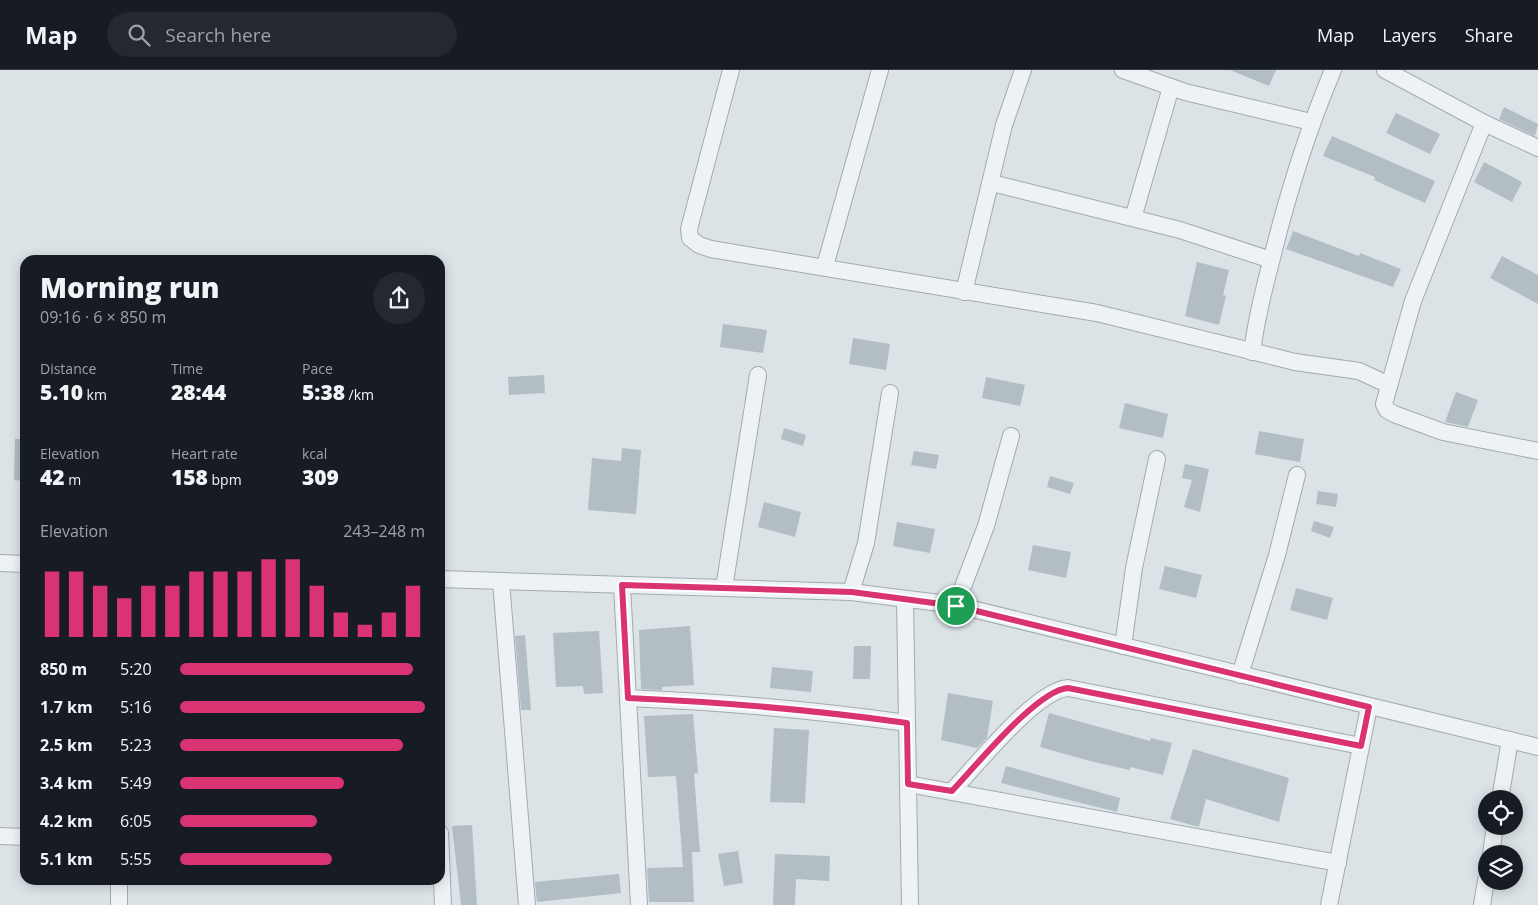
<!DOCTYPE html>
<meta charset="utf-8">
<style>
body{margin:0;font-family:"Open Sans",sans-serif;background:#242831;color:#f1f3f6;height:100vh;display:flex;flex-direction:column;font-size:19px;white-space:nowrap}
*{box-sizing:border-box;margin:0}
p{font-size:16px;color:#9ea1a6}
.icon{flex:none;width:28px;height:28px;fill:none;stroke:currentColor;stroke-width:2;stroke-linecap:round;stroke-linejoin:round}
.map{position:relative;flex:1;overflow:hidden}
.panel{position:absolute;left:20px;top:185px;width:425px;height:630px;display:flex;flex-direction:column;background:#171b24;border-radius:15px;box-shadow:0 2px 12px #0003}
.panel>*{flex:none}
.buttons{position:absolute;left:1478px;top:720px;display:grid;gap:10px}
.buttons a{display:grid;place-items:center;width:45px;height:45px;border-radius:50%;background:#171b24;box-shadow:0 2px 12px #0003;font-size:25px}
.pin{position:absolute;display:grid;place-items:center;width:42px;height:42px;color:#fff;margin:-21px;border:2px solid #fff;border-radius:50%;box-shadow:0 1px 5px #0007}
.round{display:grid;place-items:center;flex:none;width:52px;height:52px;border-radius:26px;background:#242831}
.overview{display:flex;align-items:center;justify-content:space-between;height:85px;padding:0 20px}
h1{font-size:28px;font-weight:800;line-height:38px}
.metrics{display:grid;grid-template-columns:repeat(3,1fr);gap:8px;height:85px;padding:5px 20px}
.metrics div{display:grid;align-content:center}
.metrics b{font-size:21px;font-weight:800}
.metrics small{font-size:14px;font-weight:400}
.metrics p{font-size:14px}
.chart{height:140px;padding:10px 20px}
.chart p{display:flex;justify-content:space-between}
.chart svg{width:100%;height:90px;margin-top:5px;stroke:#d93471;stroke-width:6}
ul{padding:0 20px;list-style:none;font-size:16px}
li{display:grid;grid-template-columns:80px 60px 1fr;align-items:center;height:38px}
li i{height:12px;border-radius:6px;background:#d93471}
header{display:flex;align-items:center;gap:30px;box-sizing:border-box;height:70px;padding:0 25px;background:#171b24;border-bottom:1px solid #363941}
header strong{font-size:24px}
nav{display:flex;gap:28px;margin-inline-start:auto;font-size:18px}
.search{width:350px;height:45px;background:#242831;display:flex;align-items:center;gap:12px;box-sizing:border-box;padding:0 18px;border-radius:28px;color:#9ea1a6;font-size:19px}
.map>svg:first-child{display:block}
.building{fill:#b2bdc4}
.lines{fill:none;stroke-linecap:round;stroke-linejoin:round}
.street-casing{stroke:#a0abb1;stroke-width:18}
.street{stroke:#eef2f5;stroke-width:16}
.route-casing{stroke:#fff;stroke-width:10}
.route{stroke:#d93471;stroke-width:6}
</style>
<header>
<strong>Map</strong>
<div class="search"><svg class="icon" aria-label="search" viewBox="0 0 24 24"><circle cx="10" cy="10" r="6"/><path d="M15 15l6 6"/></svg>Search here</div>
<nav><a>Map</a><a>Layers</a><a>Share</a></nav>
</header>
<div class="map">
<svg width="1538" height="835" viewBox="0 0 1538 835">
<rect width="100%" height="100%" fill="#dbe3e7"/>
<g class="building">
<polygon points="1230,0 1276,0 1269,16"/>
<polygon points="1504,37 1538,54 1535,66 1499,49"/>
<polygon points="1396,43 1440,64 1430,84 1386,63"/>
<polygon points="1332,66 1435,111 1425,133 1374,110 1375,107 1323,86"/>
<polygon points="1484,92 1522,112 1512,132 1474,112"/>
<polygon points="1293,161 1359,186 1360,183 1401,199 1393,217 1286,179"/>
<polygon points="1502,186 1538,205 1538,234 1490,208"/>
<polygon points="1197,192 1229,200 1223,225 1226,226 1219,255 1185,246"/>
<polygon points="723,254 767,260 763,283 720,277"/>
<polygon points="853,268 890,274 886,300 849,294"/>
<polygon points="544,305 545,323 509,325 508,307"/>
<polygon points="986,307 1025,315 1020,336 982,328"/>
<polygon points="1456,322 1478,330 1468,357 1445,352"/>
<polygon points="1125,333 1168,344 1163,368 1119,358"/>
<polygon points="784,358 806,365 803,376 781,369"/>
<polygon points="1259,361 1304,369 1300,392 1255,384"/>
<polygon points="15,369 25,369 25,411 14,410"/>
<polygon points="622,378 641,380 636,444 588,440 592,388 621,391"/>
<polygon points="914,381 939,385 936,399 911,395"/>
<polygon points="1185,394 1209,399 1200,442 1184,437 1192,410 1182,408"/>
<polygon points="1050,406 1074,413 1070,424 1047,417"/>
<polygon points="1318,421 1338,424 1336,437 1316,434"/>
<polygon points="764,432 801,442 795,467 758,457"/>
<polygon points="1314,451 1334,457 1330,468 1311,461"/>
<polygon points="897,452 935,459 930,483 893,476"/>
<polygon points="1033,475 1071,482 1066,508 1028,500"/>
<polygon points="1165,496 1202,505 1196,528 1159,519"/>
<polygon points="1296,518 1333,528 1327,550 1290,540"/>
<polygon points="690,556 694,615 662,617 662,620 641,619 639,560"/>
<polygon points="599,561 603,623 584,624 583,616 556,617 553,563"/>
<polygon points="525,565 531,640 521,640 515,566"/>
<polygon points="854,576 871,576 870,609 853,609"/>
<polygon points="772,597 813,601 811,622 770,618"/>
<polygon points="948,623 993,631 987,668 977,678 941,670"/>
<polygon points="1049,643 1150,671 1151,668 1172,673 1163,705 1130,697 1130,700 1090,691 1040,677"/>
<polygon points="693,644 698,703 694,704 700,782 692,782 694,832 649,832 647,798 683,797 676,706 648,707 644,646"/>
<polygon points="774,658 809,660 805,733 770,732"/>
<polygon points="1193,679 1289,708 1279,752 1206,729 1199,757 1170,749"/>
<polygon points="1006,696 1120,728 1117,742 1001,713"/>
<polygon points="472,755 477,835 461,835 452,756"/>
<polygon points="738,781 743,813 724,816 718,784"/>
<polygon points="775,784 830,786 829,811 796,809 795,835 773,835"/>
<polygon points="619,804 621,823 537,832 535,812"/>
</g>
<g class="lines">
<g class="street-casing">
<g id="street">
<polyline points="731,0 689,159 690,168 699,175 711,179 1097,243 1295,292 1359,301 1389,315"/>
<polyline points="1123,0 1185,22 1311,52"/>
<polyline points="1385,0 1484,53 1538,78"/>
<polyline points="1484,53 1413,231 1384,334 1387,340 1394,344 1443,362 1538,381"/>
<polyline points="992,113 1180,160 1271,190"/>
<polyline points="1133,148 1171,17"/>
<polyline points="825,196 880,0"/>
<polyline points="964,222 1004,55 1023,0"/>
<path d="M1252,282C1256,251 1263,222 1271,192C1287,126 1307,62 1333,0"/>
<polyline points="0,493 25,494"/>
<polyline points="440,509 851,522 956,535 1538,677"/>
<polyline points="501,511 527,835"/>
<polyline points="622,515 639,835"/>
<polyline points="724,518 758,305"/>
<polyline points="851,522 866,473 890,323"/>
<polyline points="905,529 910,835"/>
<polyline points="956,535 986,456 1011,366"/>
<polyline points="1123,576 1134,498 1157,389"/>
<polyline points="1240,605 1277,485 1297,405"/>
<path d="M628,628C722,632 814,640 907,653"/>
<polyline points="908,714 1338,793"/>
<path d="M952,721C976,696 1036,620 1068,618L1361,676"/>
<polyline points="1500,729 1510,670"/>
<polyline points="440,763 443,835"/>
<polyline points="0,766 25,767"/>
<polyline points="1491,784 1495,756"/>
<polyline points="119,835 119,810"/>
<polyline points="1329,835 1369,637"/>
<polyline points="1482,835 1486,810"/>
</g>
</g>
<use href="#street" class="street"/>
</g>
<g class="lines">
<g class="route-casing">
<path id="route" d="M622,515L852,522L956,536L1369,637L1361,676L1068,618C1037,620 976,696 952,721L908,714L907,653C814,640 722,632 628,628Z"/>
</g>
<use href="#route" class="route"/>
</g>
</svg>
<div class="buttons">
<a><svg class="icon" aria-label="locate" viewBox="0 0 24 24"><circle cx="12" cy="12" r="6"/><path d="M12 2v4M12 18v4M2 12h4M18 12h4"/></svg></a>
<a><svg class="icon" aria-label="layers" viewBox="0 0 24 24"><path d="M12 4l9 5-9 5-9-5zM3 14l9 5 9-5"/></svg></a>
</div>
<div class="pin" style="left:956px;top:536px;background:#1e9e55"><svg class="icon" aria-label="arrive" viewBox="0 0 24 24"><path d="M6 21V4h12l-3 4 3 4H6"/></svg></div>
<section class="panel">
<div class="overview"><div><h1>Morning run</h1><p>09:16 · 6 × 850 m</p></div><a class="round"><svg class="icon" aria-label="share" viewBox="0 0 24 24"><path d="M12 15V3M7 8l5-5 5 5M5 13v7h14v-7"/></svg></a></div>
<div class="metrics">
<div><p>Distance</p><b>5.10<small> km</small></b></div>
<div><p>Time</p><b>28:44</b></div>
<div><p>Pace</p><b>5:38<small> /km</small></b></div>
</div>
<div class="metrics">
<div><p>Elevation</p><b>42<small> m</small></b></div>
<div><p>Heart rate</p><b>158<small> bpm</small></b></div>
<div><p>kcal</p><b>309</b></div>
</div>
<div class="chart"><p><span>Elevation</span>243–248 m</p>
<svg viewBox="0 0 160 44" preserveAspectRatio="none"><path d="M5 44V12M15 44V12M25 44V19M35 44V25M45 44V19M55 44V19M65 44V12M75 44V12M85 44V12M95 44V6M105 44V6M115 44V19M125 44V32M135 44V38M145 44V32M155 44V19"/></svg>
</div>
<ul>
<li><b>850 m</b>5:20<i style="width:95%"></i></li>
<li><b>1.7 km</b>5:16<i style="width:100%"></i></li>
<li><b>2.5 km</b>5:23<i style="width:91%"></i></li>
<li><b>3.4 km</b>5:49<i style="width:67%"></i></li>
<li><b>4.2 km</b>6:05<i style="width:56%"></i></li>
<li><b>5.1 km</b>5:55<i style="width:62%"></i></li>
</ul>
</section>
</div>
